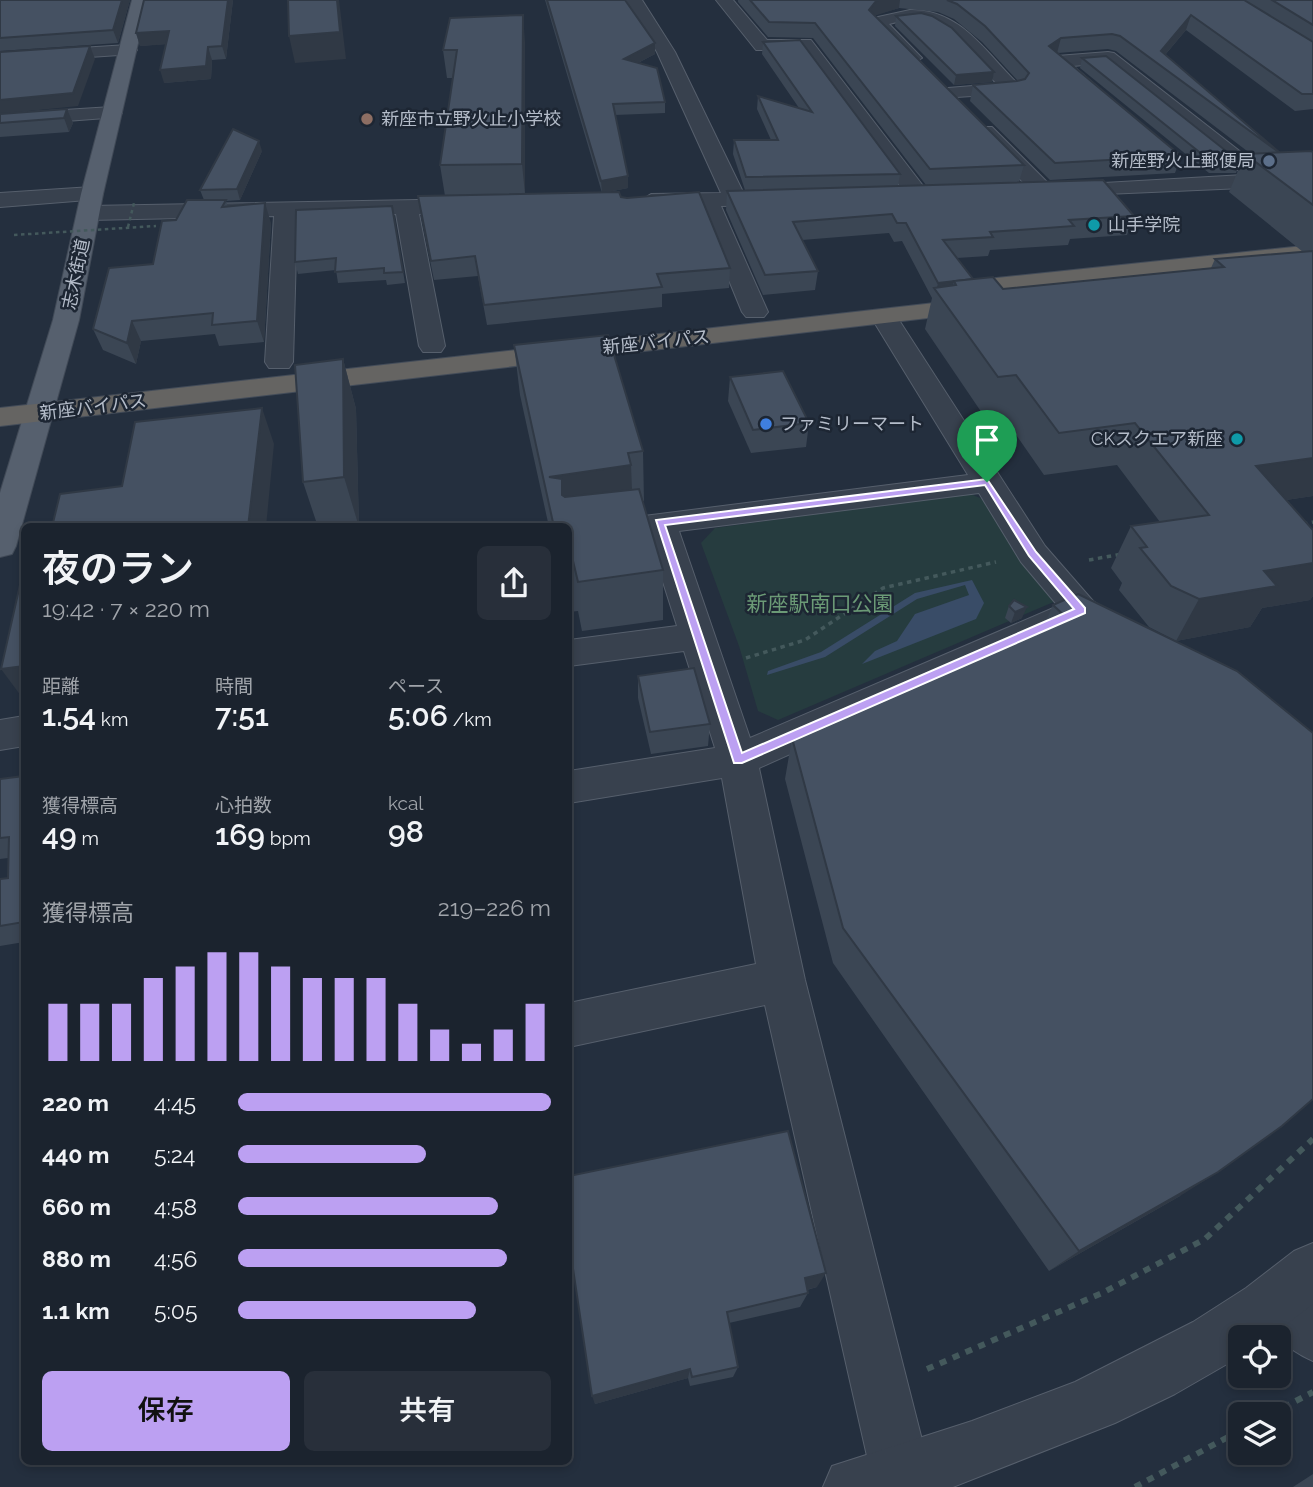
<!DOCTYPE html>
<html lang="ja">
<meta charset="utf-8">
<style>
body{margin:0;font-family:Raleway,"Noto Sans JP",sans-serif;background:#282f3a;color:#f1f3f6;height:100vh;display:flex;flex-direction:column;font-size:26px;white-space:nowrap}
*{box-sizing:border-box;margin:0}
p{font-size:23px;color:#a0a4aa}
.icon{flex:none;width:38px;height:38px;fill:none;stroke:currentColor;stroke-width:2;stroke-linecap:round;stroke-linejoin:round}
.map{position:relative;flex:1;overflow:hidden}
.side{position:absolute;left:21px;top:523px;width:551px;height:942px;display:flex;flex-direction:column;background:#1b232e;border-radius:10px;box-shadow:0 4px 10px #0003,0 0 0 2px #39404a}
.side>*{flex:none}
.tools{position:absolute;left:1228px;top:1325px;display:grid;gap:14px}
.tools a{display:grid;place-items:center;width:63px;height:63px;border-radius:10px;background:#1b232e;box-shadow:0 4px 10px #0003,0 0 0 2px #39404a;font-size:35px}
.pin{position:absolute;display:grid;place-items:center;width:60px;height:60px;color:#fff;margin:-72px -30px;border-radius:50% 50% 50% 0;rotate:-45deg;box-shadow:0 0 7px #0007}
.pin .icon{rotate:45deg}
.round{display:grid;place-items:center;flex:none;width:74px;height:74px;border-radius:10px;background:#282f3a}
.summary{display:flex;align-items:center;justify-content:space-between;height:119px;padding:0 21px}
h1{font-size:38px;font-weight:600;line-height:52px}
.stats{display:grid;grid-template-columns:repeat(3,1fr);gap:10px;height:119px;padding:7px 21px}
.stats div{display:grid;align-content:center}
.stats b{font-size:30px;font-weight:600}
.stats small{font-size:19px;font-weight:400}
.stats p{font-size:19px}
.chart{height:196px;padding:14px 21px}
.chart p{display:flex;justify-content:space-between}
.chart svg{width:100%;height:126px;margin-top:7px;stroke:#bca0f2;stroke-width:6}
.action{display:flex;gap:14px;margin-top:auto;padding:14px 21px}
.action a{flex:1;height:80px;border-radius:10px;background:#bca0f2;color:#111;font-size:28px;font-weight:600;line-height:80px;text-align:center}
.action a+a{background:#282f3a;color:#f1f3f6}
ul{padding:0 21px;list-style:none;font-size:23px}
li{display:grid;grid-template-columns:112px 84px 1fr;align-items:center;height:52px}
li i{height:18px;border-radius:9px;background:#bca0f2}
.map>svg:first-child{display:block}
.green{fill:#263c3f}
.water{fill:#394c67}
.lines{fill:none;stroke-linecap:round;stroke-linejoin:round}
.minor-casing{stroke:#565f6c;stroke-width:2}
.tertiary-casing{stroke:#565f6c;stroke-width:2}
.primary-casing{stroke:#414a57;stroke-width:2}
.trunk-casing{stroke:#434c59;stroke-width:2}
.path-far1{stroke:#44595c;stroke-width:3.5;stroke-dasharray:4.5 4.5;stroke-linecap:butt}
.path{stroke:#44595c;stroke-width:6;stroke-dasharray:7 7;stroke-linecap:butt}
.minor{fill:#38414e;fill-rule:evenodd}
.tertiary{fill:#38414e;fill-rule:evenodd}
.primary{fill:#56606e;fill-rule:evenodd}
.trunk{fill:#656462;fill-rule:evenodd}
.path-bridge{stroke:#44595c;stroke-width:2.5;stroke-dasharray:3.5 3.5;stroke-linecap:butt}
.wall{fill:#3b4654;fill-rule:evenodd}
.shaded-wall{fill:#303945}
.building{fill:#455162;stroke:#303945;stroke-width:2}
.route{fill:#bca0f2;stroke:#fff;stroke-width:2;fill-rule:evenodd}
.education-dot{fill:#8d6e63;stroke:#1d2633;stroke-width:2.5}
.service-dot{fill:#5c6f8a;stroke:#1d2633;stroke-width:2.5}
.culture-dot{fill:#0f9aa8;stroke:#1d2633;stroke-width:2.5}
.shop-dot{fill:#3f7fe0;stroke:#1d2633;stroke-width:2.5}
.labels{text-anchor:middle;stroke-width:5;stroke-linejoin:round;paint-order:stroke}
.far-poi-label{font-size:18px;fill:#b4bcc9;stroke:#1d2633;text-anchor:start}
.far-street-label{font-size:18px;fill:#b4bcc9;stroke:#1d2633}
.park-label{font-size:21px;fill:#6b9a76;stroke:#1d2633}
</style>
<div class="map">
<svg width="1313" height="1487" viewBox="0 0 1313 1487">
<rect width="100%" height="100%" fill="#242f3e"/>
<polygon class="green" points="968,493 985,500 1056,601 778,720 758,711 739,646 701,543 715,528"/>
<polygon class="water" points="972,580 984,603 976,619 862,664 875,651 897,641 915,614 969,595 965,585 917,599 825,657 767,675 768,671 821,652 915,593"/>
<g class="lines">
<g class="minor-casing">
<g id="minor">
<polygon points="626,0 642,0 675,52 743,192 780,191 791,198 780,205 721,206 768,312 764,317 746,317 742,312 699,207 651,208 640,201 651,194 721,193 657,52"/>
<polygon points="716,0 733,0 767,40 811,40 927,191 930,196 927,201 911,201 800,50 756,50"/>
<path d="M910,10C961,9 985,52 1019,85L1022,89L1019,93L941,98L938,94L948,88L997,84C965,51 942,8 889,24L922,58L913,63L907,62L869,23L878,17Z"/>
<polygon points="128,45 137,50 134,54 0,63 0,53"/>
<polygon points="1108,52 1114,53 1269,174 1313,171 1313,185 1037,197 978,135 975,131 978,127 992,127 1051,186 1244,175 1104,63 1073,66 1101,90 1091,96 1084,94 1048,62 1057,56"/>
<polygon points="112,107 122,113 119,117 0,126 0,114"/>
<polygon points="92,187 103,194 100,199 0,207 0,193"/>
<polygon points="472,199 483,206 480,211 419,214 445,346 441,352 423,352 419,346 396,214 297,216 293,362 289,368 269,368 265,362 274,216 89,220 78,213 89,206"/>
<path d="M884,309L893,311L897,317L1045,546L1093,601L1121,620L1127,629L1121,638C1103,643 1093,636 1078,625L759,768L805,980L934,1487H874L765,1005L569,1047V1003L756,964L722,778L569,803V771L715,748L684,651L569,666V640L677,626L648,535L569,545V527H557L968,475L871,317L875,311ZM979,493L1021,562L1058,606L750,738L679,531Z"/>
<polygon points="24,716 24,746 0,750 0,720"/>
<path d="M1280,1272L1299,1280L1313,1293V1361C1285,1349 1264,1327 1253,1299L1261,1280Z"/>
</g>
</g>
<g class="tertiary-casing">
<polygon id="tertiary" points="1313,1243 1313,1304 1270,1337 1241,1337 1241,1356 1175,1394 1115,1423 953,1487 823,1487 832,1466 972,1421 1075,1382 1193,1322 1246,1288 1294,1251"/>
</g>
<g class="primary-casing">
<polygon id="primary" points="132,0 148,0 103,194 79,320 16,546 12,554 0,557 0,493 53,320 81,194"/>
</g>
<g class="trunk-casing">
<g id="trunk">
<polygon points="1313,245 1313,259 949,299 940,296 936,291 940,286 949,283"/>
<polygon points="979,298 988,301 992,306 988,311 0,426 0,408"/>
</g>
</g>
<g class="path-far1">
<polyline points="1303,524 1313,522"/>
<polyline points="1089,560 1122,554"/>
<polyline points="746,658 805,640 883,588 996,562"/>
</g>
<g class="path">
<polyline points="927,1369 1102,1293 1205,1239 1313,1139"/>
<polyline points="1271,1414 1313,1392"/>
<polyline points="1135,1487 1241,1430"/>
</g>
<use href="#minor" class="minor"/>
<use href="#tertiary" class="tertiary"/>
<use href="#primary" class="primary"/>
<use href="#trunk" class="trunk"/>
<g class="path-bridge">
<polyline points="128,227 134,203"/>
<polyline points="14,235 156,226"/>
</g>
</g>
<g class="wall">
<polygon points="0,0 130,0 118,43 0,51"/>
<polygon points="233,0 226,59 212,60 211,79 164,83 165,44 140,46 136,33"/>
<polygon points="545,0 626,0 655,54 638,63 665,102 665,113 615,115 628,188 603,193 621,197 730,268 729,288 662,294 662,307 487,325 478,276 434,280 421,216 445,196 440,165 453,78 447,78 443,50 525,42 525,194 602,193"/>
<path d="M738,0H1313V109L1295,111L1186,30L1165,55L1279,152H1313V496L1286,500L1313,530V596L1310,600L1262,608L1250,627L1176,641L1149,627L1119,590L1122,583L1111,568L1131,526L1160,522L1117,465L1044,475L1003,416L986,419L925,329L932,298L902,241L894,242L889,233L802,240L818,271L815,290L763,295L726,210L727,191L745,190L733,154L734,140H771L757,109L758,96L799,108L762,54L763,42L900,174L898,186L926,185L813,38L768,37L738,2ZM899,8L938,12L954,19L982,42L1018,81L973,85L970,101L1050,180L1175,173L1181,156L1058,53L1108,49L1116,51L1251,154H1245L1229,192L1303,252L1215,259L1211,268L1003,289L973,279L957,258L988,256L990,250L1068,245L1070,239L1127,235L1134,216L969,184L1019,182L1024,165L875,15Z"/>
<polygon points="896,16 994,72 992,82 954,85 895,26"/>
<polygon points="1082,58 1240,162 1236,173 1209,173 1080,68"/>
<polygon points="67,109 73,123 69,132 0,137 0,114"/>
<polygon points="262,151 240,200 226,201 228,207 271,223 264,342 219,346 215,334 141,341 136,364 103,350 93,329 153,264 176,220 204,200 200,190"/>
<polygon points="392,206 405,283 387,285 386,280 338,283 336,270 298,274 295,262"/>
<polygon points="514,345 643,451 644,501 643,501 663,570 663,620 582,631 578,611 569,612 569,527 549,527 520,395"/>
<polygon points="343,359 356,409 359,527 318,527 303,482"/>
<polygon points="730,377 809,423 806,447 751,453 728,401"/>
<polygon points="1053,605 1313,733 1180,1196 1049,1271 833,963 785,779 792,738 1041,632"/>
<polygon points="1009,606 1022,618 1011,623 1005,618"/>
<polygon points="638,676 710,724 708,746 651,754 638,698"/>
<polygon points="24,776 24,942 0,946 0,879 8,878 8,858 0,859 0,779"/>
<polygon points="569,1242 817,1287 807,1290 808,1293 800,1307 729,1323 738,1367 733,1377 690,1386 688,1378 595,1404"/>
<polygon points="1313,1474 1313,1487 1293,1487"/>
</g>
<g class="shaded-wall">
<polygon points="122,0 130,0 118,43 113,30"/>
<polygon points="228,0 233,0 226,59 222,46"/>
<polygon points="337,0 339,0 346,59 295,63 289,36"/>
<polygon points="879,0 900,0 899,8 874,16 869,10 876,1"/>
<polygon points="523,15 525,42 525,194 522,164"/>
<polygon points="1191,15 1186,30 1158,63 1161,51"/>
<polygon points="169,31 173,44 140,46 136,33"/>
<polygon points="1061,38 1057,53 1049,46"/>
<polygon points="655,43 655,54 624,70 624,59"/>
<polygon points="90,46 95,59 78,106 0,114 0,100"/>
<polygon points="208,47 212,60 211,79 164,83 160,70"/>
<polygon points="994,72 992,82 954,85 956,75"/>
<polygon points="67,109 73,123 69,132 64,118"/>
<polygon points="259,141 262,151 240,200 237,189"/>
<polygon points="628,176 628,188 602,193 601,181"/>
<polygon points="265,203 271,223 264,342 257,321"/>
<polygon points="954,281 949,301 936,292 938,283"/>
<polygon points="132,321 141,341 136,364 127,343"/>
<polygon points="343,359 356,409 359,527 344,477"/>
<polygon points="262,408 274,444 266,527 248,527"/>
<polygon points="1313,458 1313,496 1232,508 1256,466"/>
<polygon points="631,465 633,515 566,525 549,477"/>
<polygon points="1313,563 1313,596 1310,600 1262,608 1250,627 1176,641 1199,599 1264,571"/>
<polygon points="1027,607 1022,618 1011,623 1015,612"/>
<polygon points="24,666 24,700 1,669"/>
<polygon points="1218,1172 1180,1196 1049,1271 1079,1251"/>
<polygon points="826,1273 817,1287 797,1292 805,1278"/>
<polygon points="690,1369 688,1378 595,1404 592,1396"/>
</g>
<g class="building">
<polygon points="0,0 122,0 113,30 0,38"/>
<polygon points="144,0 228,0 222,46 208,47 206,66 160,70 169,31 136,33"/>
<polygon points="288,0 337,0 340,32 289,36"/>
<polygon points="547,0 625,0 655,43 624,59 657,68 665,102 613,104 628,176 601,181"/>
<polygon points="750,0 879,0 876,1 869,10 1024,165 930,169 815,23 769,22"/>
<polygon points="947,0 1244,0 1313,42 1313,94 1302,94 1191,15 1161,51 1280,153 1120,36 1112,34 1061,38 1049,46 1181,156 1055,163 973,85 1017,81 1025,79 1029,73 985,26 957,4"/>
<polygon points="1272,0 1313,0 1313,25"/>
<polygon points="921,13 932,16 952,28 994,72 956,75 896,16"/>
<polygon points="523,15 522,164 440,165 457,50 443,50 450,18"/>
<polygon points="800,40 900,174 746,177 734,140 778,140 758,96 812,112 763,42"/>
<polygon points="90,46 73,93 0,100 0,52"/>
<polygon points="1106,56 1240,162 1213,163 1082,58"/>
<polygon points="67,109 64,118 0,123 0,114"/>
<polygon points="233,129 259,141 237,189 200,190"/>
<polygon points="1311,151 1313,152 1313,205 1245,154"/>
<polygon points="1103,180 1134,216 1069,220 1074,226 990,232 993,237 943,240 973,279 938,283 906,223 897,223 892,214 793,222 818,271 765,275 727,191"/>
<polygon points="619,192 621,197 627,198 699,192 730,268 657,274 662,287 484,305 475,256 431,261 418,196"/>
<polygon points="187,200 226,200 222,207 265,203 257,321 212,325 213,313 132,321 127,343 93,329 109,268 153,264 162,221 176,220"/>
<polygon points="392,206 403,272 384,273 384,268 335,272 336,258 295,262 296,210"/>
<polygon points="1313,251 1313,458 1256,466 1313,530 1313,563 1264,571 1277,586 1199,599 1171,586 1140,548 1147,547 1131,526 1209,515 1135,423 1059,433 1016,375 998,377 934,288 956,285 954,281 993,277 1003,289 1224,267 1215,259"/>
<polygon points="608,335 643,451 628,453 631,465 549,477 562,479 562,495 565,497 639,489 663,570 578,582 573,561 569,562 569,527 554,527 514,345"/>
<polygon points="343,359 344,477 303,482 295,365"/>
<polygon points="783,371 809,423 753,430 730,377"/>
<polygon points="262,408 248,527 52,527 60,494 122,486 135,422"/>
<polygon points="24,567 24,666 1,669"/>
<polygon points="1078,594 1237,671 1313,733 1313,1099 1282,1126 1218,1172 1079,1251 843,928 792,738 1069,620 1053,605"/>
<polygon points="1014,600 1027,607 1015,612 1009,606"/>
<polygon points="694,668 710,724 650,732 638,676"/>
<polygon points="24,776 24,922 0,926 0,879 8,878 9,837 0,838 0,779"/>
<polygon points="788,1131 826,1273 805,1278 808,1293 727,1312 738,1367 692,1377 690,1369 592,1396 569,1242 569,1190 570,1189 569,1176"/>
</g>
<path class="route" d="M987,479L1036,552L1085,608V613L742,763H734L656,520ZM985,485L1029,556L1074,609L742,753L665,525Z"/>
<circle class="education-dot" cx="367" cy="119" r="7"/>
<circle class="service-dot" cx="1269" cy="161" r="7"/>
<g class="culture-dot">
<circle cx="1094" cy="225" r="7"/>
<circle cx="1237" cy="439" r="7"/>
</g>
<circle class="shop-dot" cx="766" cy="424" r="7"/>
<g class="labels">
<g class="far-poi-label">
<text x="381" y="125">新座市立野火止小学校</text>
<text x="1255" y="167" text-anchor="end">新座野火止郵便局</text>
<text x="1108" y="231">山手学院</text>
<text x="780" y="430">ファミリーマート</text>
<text x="1223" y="445" text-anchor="end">CKスクエア新座</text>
</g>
<g class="far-street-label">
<text transform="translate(76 274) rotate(-78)" y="6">志木街道</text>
<text transform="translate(656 342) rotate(-6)" y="6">新座バイパス</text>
<text transform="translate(93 407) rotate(-7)" y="6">新座バイパス</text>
</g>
<g class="park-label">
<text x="820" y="611">新座駅南口公園</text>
</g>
</g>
</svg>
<div class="tools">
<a><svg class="icon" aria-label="locate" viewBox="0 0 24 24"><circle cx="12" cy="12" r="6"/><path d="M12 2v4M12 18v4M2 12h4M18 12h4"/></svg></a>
<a><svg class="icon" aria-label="layers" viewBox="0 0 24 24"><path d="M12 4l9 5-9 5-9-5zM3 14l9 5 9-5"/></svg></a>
</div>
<div class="pin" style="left:987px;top:482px;background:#1e9e55"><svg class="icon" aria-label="arrive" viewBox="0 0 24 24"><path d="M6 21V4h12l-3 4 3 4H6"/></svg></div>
<section class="side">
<div class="summary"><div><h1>夜のラン</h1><p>19:42 · 7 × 220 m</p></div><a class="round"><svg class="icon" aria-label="share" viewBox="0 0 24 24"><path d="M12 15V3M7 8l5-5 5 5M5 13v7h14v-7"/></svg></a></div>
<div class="stats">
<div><p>距離</p><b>1.54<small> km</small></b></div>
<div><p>時間</p><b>7:51</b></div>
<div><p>ペース</p><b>5:06<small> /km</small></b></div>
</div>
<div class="stats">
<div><p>獲得標高</p><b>49<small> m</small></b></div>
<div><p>心拍数</p><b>169<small> bpm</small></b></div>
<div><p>kcal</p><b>98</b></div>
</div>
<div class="chart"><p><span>獲得標高</span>219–226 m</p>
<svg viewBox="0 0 160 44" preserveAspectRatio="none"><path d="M5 44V24M15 44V24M25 44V24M35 44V15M45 44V11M55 44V6M65 44V6M75 44V11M85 44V15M95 44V15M105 44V15M115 44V24M125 44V33M135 44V38M145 44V33M155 44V24"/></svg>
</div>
<ul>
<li><b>220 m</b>4:45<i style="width:100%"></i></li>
<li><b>440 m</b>5:24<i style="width:60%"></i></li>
<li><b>660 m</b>4:58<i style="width:83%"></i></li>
<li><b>880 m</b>4:56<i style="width:86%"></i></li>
<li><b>1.1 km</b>5:05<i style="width:76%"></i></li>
</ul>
<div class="action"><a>保存</a><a>共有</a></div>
</section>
</div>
